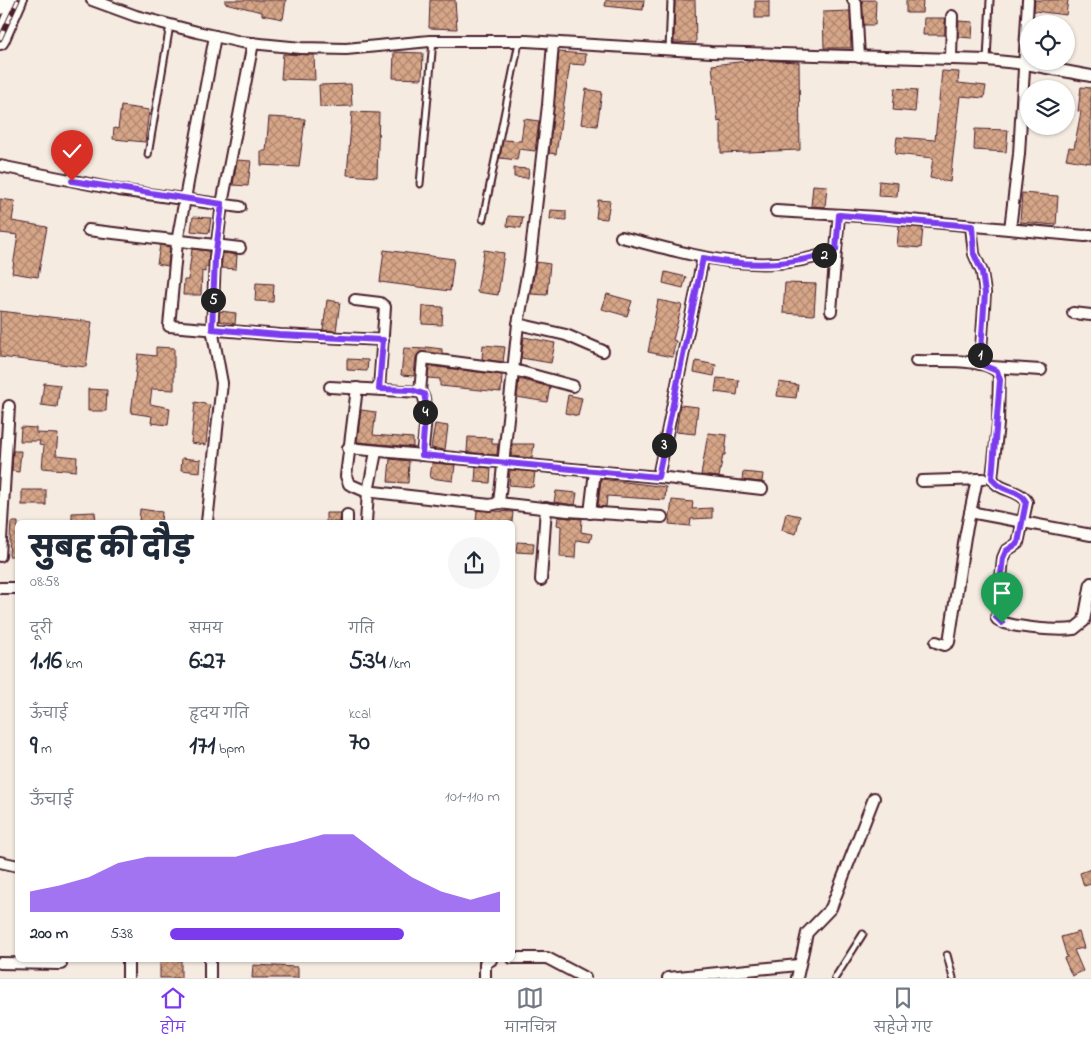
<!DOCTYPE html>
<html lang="hi">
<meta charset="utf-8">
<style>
body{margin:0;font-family:"Indie Flower","Playpen Sans Deva",sans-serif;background:#f6f6f7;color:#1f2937;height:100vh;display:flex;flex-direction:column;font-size:19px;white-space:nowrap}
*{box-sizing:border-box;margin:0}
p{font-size:16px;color:#747a83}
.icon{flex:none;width:28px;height:28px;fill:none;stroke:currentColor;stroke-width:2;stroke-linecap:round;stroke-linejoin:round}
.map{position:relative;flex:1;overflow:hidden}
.panel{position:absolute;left:15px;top:520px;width:500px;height:442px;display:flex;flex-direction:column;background:#fff;border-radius:8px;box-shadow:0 1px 4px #0004}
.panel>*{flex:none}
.buttons{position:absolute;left:1020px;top:15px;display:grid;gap:10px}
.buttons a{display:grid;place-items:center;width:55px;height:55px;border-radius:50%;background:#fff;box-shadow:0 1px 4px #0004;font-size:25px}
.pin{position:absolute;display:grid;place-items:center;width:42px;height:42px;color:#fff;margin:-51px -21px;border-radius:50% 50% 50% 0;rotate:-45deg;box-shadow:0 0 5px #0007}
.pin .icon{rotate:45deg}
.km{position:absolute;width:25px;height:25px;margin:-12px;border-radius:50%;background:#222;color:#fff;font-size:14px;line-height:25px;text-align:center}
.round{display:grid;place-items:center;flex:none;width:52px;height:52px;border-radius:26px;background:#f6f6f7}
.head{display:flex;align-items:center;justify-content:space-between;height:85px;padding:0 15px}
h1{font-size:28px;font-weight:800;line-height:38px}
.metrics{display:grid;grid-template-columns:repeat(3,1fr);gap:8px;height:85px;padding:5px 15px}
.metrics div{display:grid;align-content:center}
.metrics b{font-size:25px;font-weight:800}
.metrics small{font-size:14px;font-weight:400}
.metrics p{font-size:14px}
.chart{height:140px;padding:10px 15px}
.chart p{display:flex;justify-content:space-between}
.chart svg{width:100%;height:90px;margin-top:5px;fill:#7c3aed;opacity:.7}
ul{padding:0 15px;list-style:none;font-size:16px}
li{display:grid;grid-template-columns:80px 60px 1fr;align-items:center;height:38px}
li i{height:12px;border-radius:6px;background:#7c3aed}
.dock{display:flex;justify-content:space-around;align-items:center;height:70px;border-top:1px solid #e0e1e3;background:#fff;font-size:14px;color:#747a83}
.dock a{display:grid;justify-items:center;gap:2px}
.dock .active{color:#7c3aed}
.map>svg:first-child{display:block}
.building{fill:url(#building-cross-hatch);stroke:#4a1f2b}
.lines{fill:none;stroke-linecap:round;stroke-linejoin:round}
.service-casing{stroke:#4a1f2b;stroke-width:9}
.minor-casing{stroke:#4a1f2b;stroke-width:14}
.primary-casing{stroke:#4a1f2b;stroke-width:20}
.service{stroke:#fdfcf7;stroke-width:5}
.minor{stroke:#fdfcf7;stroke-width:10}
.primary{stroke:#fdfcf7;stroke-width:16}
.rail-casing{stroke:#4a1f2b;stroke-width:5}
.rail{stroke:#fdfcf7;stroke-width:3;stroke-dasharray:9;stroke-linecap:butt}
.route-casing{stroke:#fff;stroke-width:10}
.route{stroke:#7c3aed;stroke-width:6}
</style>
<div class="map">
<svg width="1091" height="978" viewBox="0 0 1091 978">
<defs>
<pattern id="building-cross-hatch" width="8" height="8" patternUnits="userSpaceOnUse" patternTransform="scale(1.25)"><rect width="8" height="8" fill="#d6a688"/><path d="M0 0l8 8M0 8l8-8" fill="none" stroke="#b0876f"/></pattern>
</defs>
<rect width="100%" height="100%" fill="#f5ebe1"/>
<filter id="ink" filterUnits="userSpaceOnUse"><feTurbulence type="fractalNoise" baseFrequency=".02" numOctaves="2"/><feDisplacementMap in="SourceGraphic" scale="10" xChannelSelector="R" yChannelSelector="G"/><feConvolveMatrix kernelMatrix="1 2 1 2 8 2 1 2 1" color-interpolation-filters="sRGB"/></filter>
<g filter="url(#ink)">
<g class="building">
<polygon points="225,0 286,0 283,19 262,15 262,12 225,3"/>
<polygon points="430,0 455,0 457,29 429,28"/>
<polygon points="606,0 644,0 643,10 605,6"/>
<polygon points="675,0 695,0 696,43 674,42"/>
<polygon points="862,0 876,0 875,25 864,25"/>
<polygon points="906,0 923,1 922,13 906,13"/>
<polygon points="1035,0 1068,0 1066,15 1034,11"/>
<rect x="755" y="1" width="14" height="17"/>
<polygon points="850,11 851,48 824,48 823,12"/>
<polygon points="924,18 945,18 945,35 923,35"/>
<polygon points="959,21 973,22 972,38 958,37"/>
<polygon points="394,52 423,53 422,79 393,78"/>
<polygon points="559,52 586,54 585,65 570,64 556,154 549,153"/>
<polygon points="283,54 314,55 315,80 281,79"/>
<polygon points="756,60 799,62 800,150 721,153 721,121 718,122 712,65"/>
<polygon points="942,71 959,72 958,83 986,86 984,98 960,96 950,182 930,178 933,158 895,154 897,137 935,140"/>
<polygon points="351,84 352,106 320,107 319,85"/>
<polygon points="1081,87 1091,88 1091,163 1066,159 1069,147 1074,148 1081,112 1078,111"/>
<polygon points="895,88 917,90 915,112 893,110"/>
<polygon points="586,89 602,92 597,126 581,124"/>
<polygon points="121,106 149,110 145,142 113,139 114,128 118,129"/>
<polygon points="352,112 379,113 377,177 347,175"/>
<polygon points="269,117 305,119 299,167 261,165 261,151 266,151"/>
<polygon points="524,119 539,121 535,151 519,149 517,160 500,158 503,140 521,141"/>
<polygon points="975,129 1008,130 1006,152 974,150"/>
<polygon points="237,160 251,161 248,186 233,185"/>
<polygon points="514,168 529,169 528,178 514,177"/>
<polygon points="879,181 898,183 897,197 878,196"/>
<polygon points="813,185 827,186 825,207 811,206"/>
<polygon points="1022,193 1058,196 1056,225 1020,222"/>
<polygon points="0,199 15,201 12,221 47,227 38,277 12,273 18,235 0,233"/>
<polygon points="598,200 610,201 607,219 596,218"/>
<polygon points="551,210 566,211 566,220 550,219"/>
<polygon points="508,216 523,217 521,228 507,226"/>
<polygon points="193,217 211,218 209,233 191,231"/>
<polygon points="899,226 923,228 921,248 897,246"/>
<polygon points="160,245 170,247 168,266 157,264"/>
<polygon points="192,249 209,251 208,267 205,267 205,272 202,271 201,295 183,295 184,280 188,280"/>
<polygon points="384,250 454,259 450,291 380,282"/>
<polygon points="484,250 504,253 498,295 477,292"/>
<polygon points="223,253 237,255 236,269 221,268"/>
<polygon points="536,262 550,264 547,295 531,294"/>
<polygon points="665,272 686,277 683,288 663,283"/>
<polygon points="256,283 274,284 273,302 255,301"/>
<polygon points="785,283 816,284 814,315 783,313"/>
<polygon points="607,294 632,301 627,316 602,309"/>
<polygon points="327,300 340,302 336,331 323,330"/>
<polygon points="658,300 682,305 673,340 676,341 672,357 648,352"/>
<polygon points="423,306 443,307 442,325 422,324"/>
<polygon points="0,311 92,322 86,367 0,357"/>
<polygon points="220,311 236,313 235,324 219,321"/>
<polygon points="524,337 555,343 551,363 521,358"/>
<polygon points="483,345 505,347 503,362 482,359"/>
<polygon points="156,347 174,348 174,390 152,389 150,404 170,408 168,425 151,423 152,416 131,413 138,354 156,356"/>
<polygon points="426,347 442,349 442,354 420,352 416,357 414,376 401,375 404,348 426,349"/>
<polygon points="347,359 368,360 367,371 347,370"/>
<polygon points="696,361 716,365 714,376 694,372"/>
<polygon points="429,366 502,375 501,392 440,386 440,379 428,378"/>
<polygon points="717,378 739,380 737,395 715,392"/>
<polygon points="519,379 550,387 547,402 517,397"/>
<polygon points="779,382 798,385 796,398 777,396"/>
<polygon points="44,383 60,385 57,407 41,405"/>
<polygon points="88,389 107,390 106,411 88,411"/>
<polygon points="568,395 582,398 578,416 565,413"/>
<polygon points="195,402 210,405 206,445 191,443"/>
<polygon points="680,405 698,407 695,434 676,432"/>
<polygon points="361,410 376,412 373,435 413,438 413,447 357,442"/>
<polygon points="435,424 448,426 445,450 431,448"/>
<polygon points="21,427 36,428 36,433 58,434 56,455 77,457 76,471 42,468 44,446 39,445 40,441 20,441"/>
<polygon points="708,433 727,435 725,455 723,455 719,477 701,475"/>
<polygon points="468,437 492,438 492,444 498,444 497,455 467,452"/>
<polygon points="512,444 534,444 532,458 511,456"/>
<polygon points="13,451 21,451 19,472 12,471"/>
<polygon points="182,458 201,460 200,472 181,470"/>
<polygon points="390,459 409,461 408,483 388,482"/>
<polygon points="432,463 455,465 453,481 430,478"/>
<polygon points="476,467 491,468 490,483 475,482"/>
<polygon points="510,470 535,472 533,487 509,485"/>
<polygon points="743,472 763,474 762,482 742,480"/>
<polygon points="601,479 666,487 665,500 607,496 606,507 598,506"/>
<rect x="22" y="490" width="24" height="15"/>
<polygon points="556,491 577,493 575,505 554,502"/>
<polygon points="672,500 693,502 692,509 712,508 712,518 691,519 690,526 669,524"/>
<polygon points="140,509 162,512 161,522 139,522"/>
<polygon points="477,510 513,512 512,522 476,522"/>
<polygon points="95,512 96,522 72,522 72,513"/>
<polygon points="326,513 341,513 340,522 326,522"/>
<polygon points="786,513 800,516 796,534 782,530"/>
<polygon points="558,517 582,519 581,532 592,534 590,542 576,540 575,558 560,557 561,526 557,525"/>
<polygon points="11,522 18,522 18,556 9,556"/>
<polygon points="517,542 534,543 533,553 516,552"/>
<polygon points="1091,869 1091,884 1084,886 1080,873"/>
<polygon points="1079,932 1084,948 1074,950 1083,971 1072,976 1064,958 1067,957 1061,937"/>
<rect x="160" y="960" width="21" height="18"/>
<polygon points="253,965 298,967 298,978 252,978"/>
</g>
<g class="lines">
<g class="service-casing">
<g id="service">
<polyline points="669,50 671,0"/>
<polyline points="987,60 990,0"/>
<polyline points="148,155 170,25"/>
<polyline points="420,184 433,41"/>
<polyline points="483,219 519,42"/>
<polyline points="947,955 953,978"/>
<polyline points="835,978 863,934"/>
</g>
</g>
<g class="minor-casing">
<g id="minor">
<polyline points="92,0 136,16 197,32 241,42 301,48 346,49 430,41 526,41 711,52 987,60 1026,64 1091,76"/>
<polyline points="853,0 856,4 859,57"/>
<polyline points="215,36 177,242 169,326 280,335 383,340"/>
<polyline points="951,59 952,16"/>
<polyline points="0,166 119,190 240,207"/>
<polyline points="776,211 877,217 1085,236 1091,235"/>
<polyline points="971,226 974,254 982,272 985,293 980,364"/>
<polyline points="1010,229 1019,154 1028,0"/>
<polyline points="88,230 240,248"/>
<path d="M621,237C693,255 765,279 836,250"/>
<polyline points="355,300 380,303 385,307 379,389"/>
<polyline points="831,311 839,215"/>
<polyline points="1073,313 1091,315"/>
<polyline points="518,324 566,335 603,351"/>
<path d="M916,361C936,362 987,357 999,374L998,424L992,478C999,492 1020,489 1027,502L1018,543L1006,551L1003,558L997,619C1007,628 1060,631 1074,629L1084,621L1091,583"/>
<polyline points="992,367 1041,370"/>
<path d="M330,387L420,392C431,400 423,442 422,455"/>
<polyline points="357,388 346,476 349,484 365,491 490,505 499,503 518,324 530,259 548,105 553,43"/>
<polyline points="420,392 423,358 514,370 573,386"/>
<polyline points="348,448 658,477 762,489"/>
<polyline points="658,477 703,258"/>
<polyline points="922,481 983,479"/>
<polyline points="499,503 568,511 662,517"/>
<polyline points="970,512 1091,535"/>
<polyline points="590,513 595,471"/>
<polyline points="207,522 222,383 212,329 215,259 222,204 253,43"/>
<polyline points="347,522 347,515"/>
<polyline points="366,522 368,492 376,452"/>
<polyline points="0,556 9,406"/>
<polyline points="541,580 546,508"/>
<polyline points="0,588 18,588"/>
<polyline points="936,642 945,645 949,642 965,537 977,479"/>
<polyline points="0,862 18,866"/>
<polyline points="512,958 547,958 585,978"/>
<polyline points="0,963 61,964"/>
<polyline points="128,978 128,960"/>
<polyline points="210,978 210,960"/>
<polyline points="485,978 485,963 491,960"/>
<polyline points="668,978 798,965"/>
<polyline points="797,978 807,933 831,908 874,798"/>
</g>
</g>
<g class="primary-casing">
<g id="primary">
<polyline points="0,6 3,0"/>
<polyline points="0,41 18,0"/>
</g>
</g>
<use href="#service" class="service"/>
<use href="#minor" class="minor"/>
<use href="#primary" class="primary"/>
<g class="rail-casing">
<polyline id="rail" points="0,39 18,0"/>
</g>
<use href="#rail" class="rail"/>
</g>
</g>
<g class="lines" filter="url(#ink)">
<g class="route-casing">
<path id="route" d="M72,181L222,204L215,259L212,329L280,335L383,340L379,389L412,390L424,394L426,404L422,455L658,477L703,258C749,267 793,267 836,250L839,215L972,226L974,254L982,272L985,293L980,364L997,371L1000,380L992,478C999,492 1020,489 1026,502L1018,543L1006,551L1003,558L996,617L1002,623"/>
</g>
<use href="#route" class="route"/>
</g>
</svg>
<div class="buttons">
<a><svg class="icon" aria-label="locate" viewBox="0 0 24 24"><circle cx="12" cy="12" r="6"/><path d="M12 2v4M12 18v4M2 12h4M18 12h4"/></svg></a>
<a><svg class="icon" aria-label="layers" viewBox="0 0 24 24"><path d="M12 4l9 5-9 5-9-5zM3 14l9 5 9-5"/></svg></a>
</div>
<div class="pin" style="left:1002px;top:623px;background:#1e9e55"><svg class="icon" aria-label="arrive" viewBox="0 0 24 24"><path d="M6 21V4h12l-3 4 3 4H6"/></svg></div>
<div class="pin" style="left:72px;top:181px;background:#d93025"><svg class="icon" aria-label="check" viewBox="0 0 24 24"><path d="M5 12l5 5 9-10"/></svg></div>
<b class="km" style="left:980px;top:355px">1</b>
<b class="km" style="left:824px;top:255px">2</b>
<b class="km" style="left:664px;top:445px">3</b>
<b class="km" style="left:425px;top:412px">4</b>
<b class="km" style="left:213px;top:300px">5</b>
<section class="panel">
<div class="head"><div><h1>सुबह की दौड़</h1><p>08:58</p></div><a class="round"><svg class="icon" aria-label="share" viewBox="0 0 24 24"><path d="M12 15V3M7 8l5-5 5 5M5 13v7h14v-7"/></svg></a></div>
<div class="metrics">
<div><p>दूरी</p><b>1.16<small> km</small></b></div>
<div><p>समय</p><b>6:27</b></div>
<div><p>गति</p><b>5:34<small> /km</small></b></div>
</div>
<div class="metrics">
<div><p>ऊँचाई</p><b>9<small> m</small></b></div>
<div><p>हृदय गति</p><b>171<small> bpm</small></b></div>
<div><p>kcal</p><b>70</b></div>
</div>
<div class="chart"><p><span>ऊँचाई</span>101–110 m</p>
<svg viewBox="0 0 160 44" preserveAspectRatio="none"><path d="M0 44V34L10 31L20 27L30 20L40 17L50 17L60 17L70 17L80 13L90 10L100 6L110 6L120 17L130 27L140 34L150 38L160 34V44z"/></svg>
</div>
<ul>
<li><b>200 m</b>5:38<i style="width:71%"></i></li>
</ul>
</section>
</div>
<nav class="dock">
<a class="active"><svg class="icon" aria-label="home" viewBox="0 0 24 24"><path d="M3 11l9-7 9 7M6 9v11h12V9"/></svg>होम</a>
<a><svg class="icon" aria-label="map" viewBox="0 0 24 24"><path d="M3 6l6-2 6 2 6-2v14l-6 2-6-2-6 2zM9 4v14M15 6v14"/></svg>मानचित्र</a>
<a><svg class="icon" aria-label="saved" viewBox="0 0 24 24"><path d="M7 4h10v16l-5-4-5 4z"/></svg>सहेजे गए</a>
</nav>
